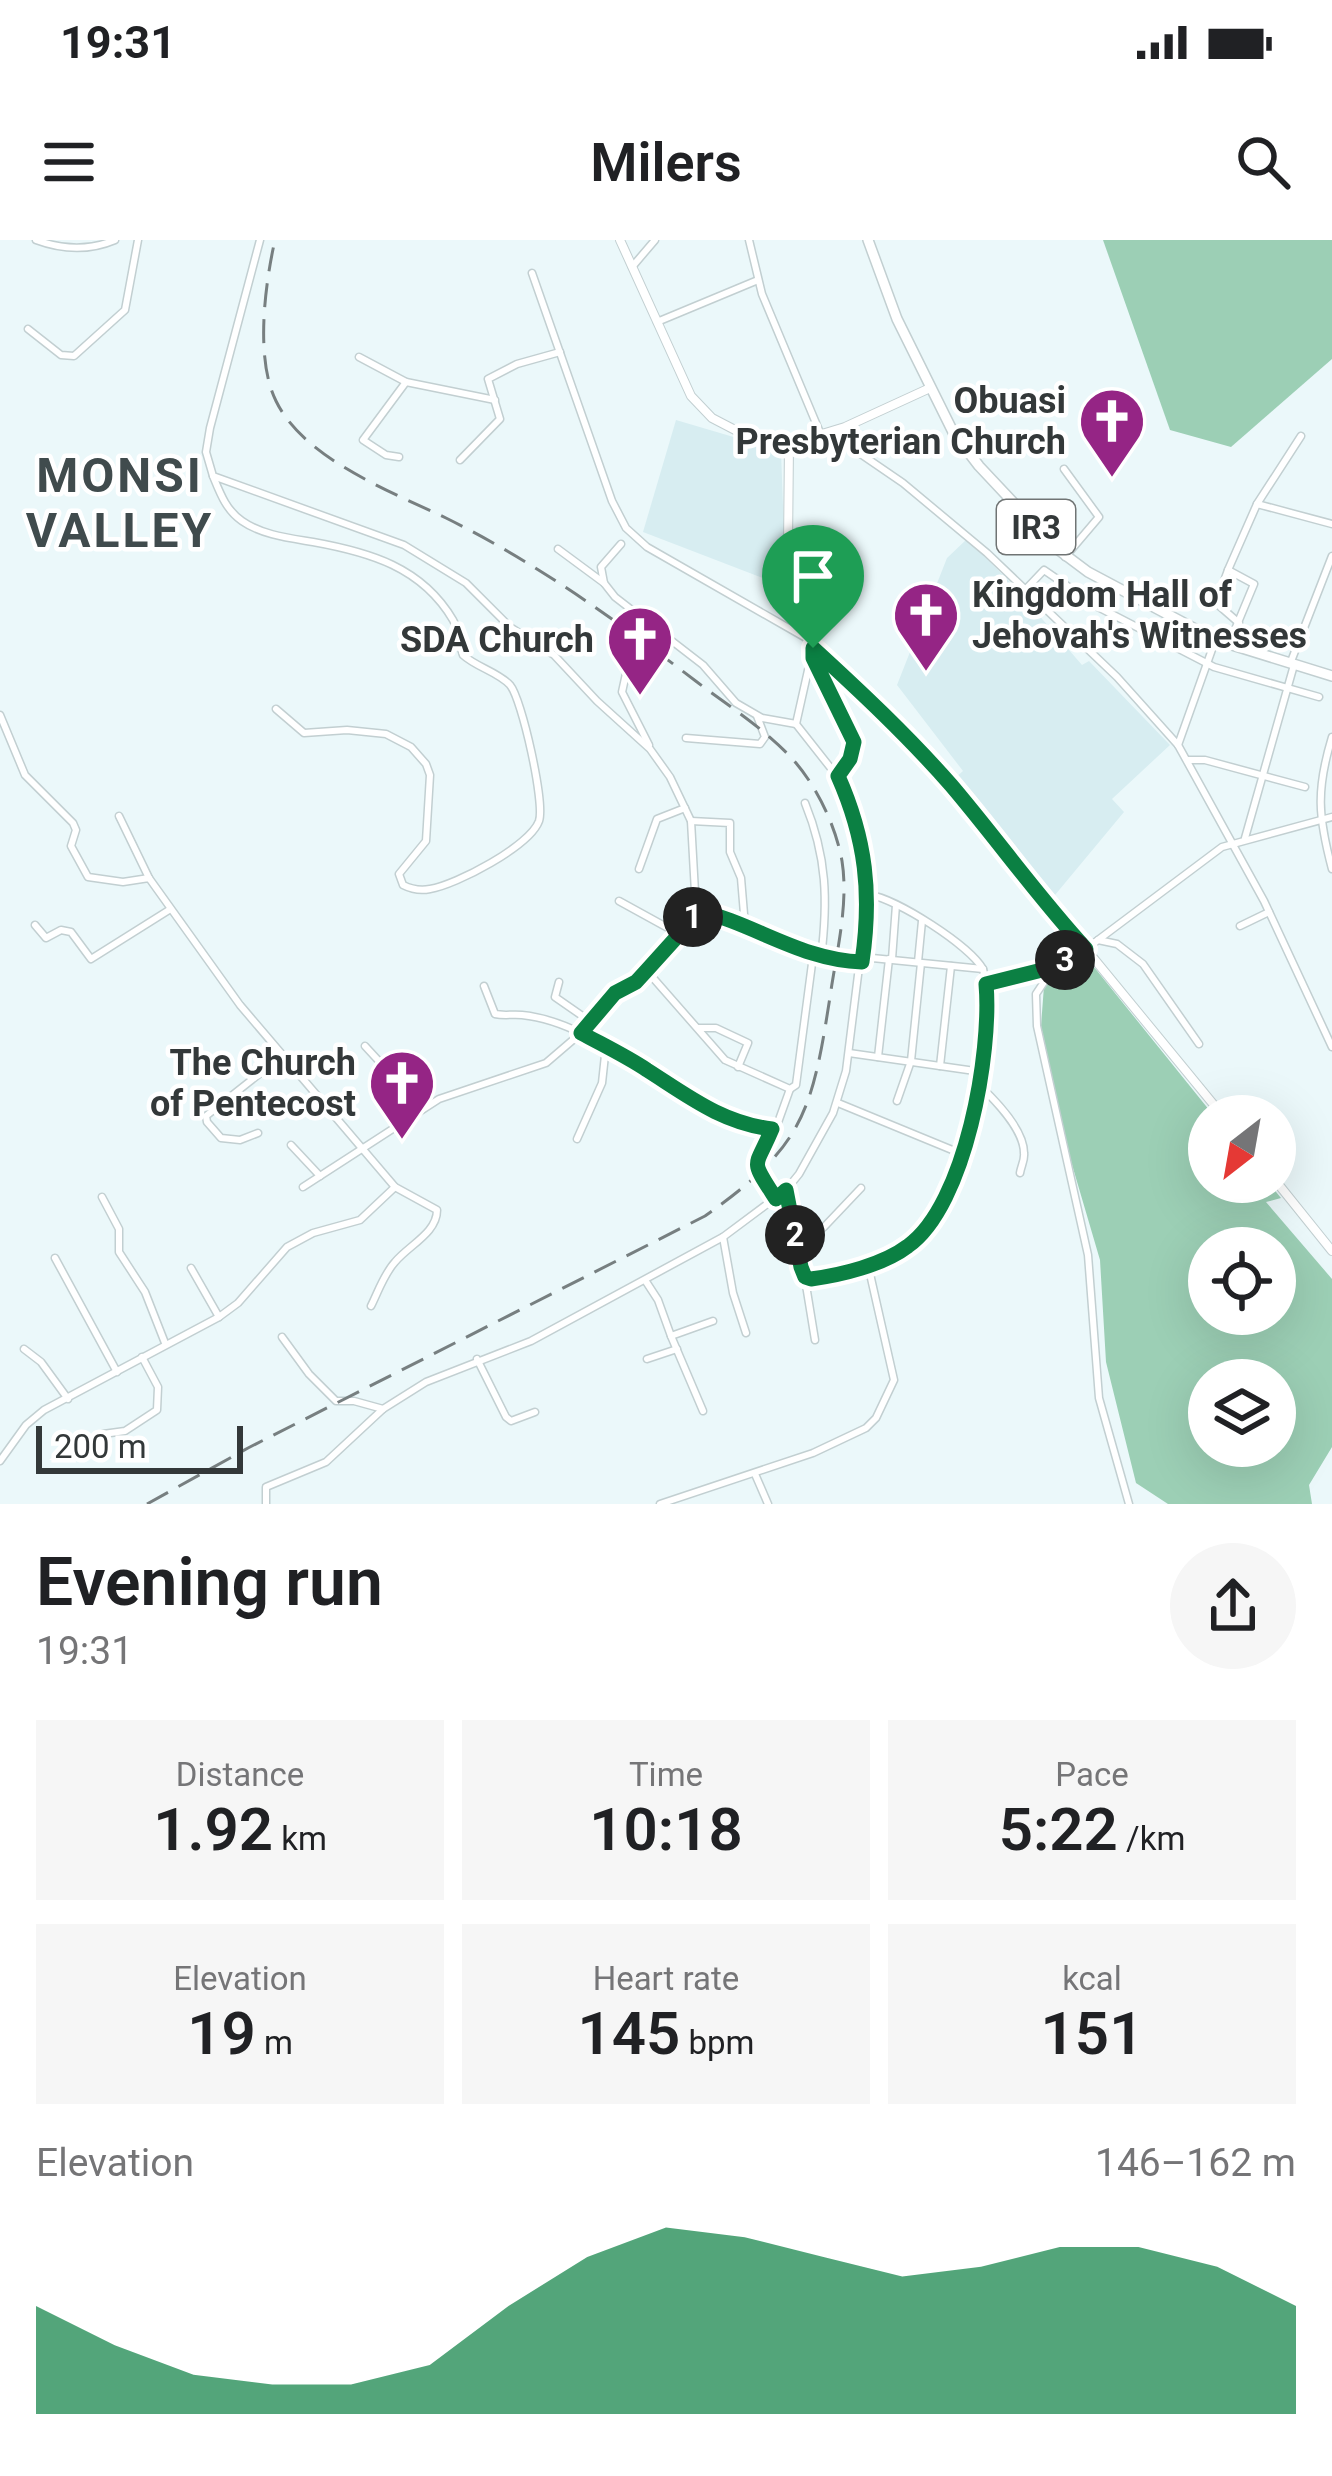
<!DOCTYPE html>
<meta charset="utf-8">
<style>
body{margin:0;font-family:Roboto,sans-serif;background:#f6f6f6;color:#202124;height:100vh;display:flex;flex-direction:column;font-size:45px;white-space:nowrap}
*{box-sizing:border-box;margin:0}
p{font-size:39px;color:#757577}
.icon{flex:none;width:66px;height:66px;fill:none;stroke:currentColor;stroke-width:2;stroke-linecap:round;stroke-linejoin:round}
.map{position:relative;height:1264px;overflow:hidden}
.side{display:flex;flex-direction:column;background:#fff;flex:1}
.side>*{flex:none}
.needle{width:78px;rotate:211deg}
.buttons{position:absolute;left:1188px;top:855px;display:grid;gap:24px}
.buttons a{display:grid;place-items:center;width:108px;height:108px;border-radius:50%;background:#fff;box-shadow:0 12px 48px #0002;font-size:60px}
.scale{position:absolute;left:36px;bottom:30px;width:207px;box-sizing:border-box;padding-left:12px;border:6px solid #333839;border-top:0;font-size:33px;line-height:42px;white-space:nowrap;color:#333839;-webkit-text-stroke:9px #fff;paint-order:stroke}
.pin{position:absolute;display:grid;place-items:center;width:102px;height:102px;color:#fff;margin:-123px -51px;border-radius:50% 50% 50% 0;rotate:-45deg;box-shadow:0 0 12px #0007}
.pin .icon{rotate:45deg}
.km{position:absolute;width:60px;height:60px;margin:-30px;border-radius:50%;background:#222;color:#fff;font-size:33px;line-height:60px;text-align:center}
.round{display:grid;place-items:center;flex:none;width:126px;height:126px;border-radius:63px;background:#f6f6f6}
.overview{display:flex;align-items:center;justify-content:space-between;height:204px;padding:0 36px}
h1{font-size:66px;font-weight:600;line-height:90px}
.metrics{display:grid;grid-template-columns:repeat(3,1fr);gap:18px;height:204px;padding:12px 36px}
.metrics div{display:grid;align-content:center;border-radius:0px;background:#f6f6f6;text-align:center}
.metrics b{font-size:60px;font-weight:600}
.metrics small{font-size:33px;font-weight:400}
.metrics p{font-size:33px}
.chart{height:336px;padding:24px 36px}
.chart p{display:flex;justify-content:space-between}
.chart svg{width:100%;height:216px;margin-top:12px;fill:#0b8043;opacity:.7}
.status{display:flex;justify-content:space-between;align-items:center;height:84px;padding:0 60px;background:#fff;direction:ltr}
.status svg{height:33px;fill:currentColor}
header{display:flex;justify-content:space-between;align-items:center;height:156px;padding:0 36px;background:#fff;font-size:54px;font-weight:600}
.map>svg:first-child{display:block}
.built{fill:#d7edf1}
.green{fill:#9ccfb5;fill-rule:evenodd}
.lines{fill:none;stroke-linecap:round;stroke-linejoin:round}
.minor-casing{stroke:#c2cfd1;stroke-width:9}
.tertiary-casing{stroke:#c2cfd1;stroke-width:10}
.primary-casing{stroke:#c2cfd1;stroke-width:12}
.minor{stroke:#fff;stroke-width:6}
.tertiary{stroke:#fff;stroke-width:8}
.primary{stroke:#fff;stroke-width:9}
.rail{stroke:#777f80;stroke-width:3;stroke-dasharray:24 12;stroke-linecap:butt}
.route-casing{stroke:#fff;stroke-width:24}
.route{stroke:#0b8043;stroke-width:15}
.labels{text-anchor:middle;stroke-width:9;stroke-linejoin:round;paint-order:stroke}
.shield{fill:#fff;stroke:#707474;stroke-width:3}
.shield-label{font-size:33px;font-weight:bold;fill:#333839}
.poi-label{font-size:36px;font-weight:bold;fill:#333839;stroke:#fff;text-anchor:end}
.district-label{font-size:48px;font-weight:bold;letter-spacing:3px;fill:#404b4d;stroke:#fff}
</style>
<div class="status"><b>19:31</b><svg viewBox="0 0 49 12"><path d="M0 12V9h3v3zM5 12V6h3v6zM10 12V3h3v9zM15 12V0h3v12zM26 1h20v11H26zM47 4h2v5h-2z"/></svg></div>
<header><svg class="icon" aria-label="menu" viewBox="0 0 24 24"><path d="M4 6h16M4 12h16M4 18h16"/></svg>Milers<svg class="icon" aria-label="search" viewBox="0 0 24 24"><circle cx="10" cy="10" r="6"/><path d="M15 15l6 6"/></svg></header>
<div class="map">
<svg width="1332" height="1264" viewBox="0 0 1332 1264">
<rect width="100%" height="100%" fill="#ebf8fa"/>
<g class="built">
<polygon points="676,180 781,211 786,347 643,292"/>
<polygon points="967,299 1012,344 1082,425 1089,421 1170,505 1112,559 1124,572 1055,655 954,539 963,531 897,445 947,318"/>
</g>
<g class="green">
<polygon points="1103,0 1332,0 1332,119 1231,207 1170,190"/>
<path d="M1081,720L1094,727L1214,876H1209V942H1268L1281,958L1266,962L1332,1039V1207L1309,1245L1312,1264H1168L1136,1243L1106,1122L1100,1020L1068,911L1041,786L1044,746L1053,732ZM1209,1008H1275V1074H1209ZM1209,1140H1275V1206H1209Z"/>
</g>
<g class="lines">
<g class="minor-casing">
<g id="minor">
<path d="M36,0C63,10 89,11 115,0"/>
<polyline points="260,0 210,188 206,212 213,236 404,305 466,343 510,387 554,415 597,461 650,509 670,537 691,581 696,670 680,695 636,742 615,753 581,793 546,823 439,859 303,947"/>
<polyline points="749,0 762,54 821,195"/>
<polyline points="632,27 655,0"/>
<polyline points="532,33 612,261 626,288 647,307 806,398"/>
<polyline points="657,82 758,40"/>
<polyline points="28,89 61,115 74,116 125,70 138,0"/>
<polyline points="359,117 406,142 495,160"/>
<polyline points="830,193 903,243 987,313 1117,437 1178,505 1264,661 1332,807"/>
<polyline points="399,217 386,215 363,200 406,142"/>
<polyline points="460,220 500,179 488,139 517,124 560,112"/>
<polyline points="1064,229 1099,277 1065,317"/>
<path d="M213,236C220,253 226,270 242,281C262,295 289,298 313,302C369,312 422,327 453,380C459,390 459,404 463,415C476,427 498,432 510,445C522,459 545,563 539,581C530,606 456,645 430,649C420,651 411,649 403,645L399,634L426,601L430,535L426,524L411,507L386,494L347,490L304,493L276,469"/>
<polyline points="1257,264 1332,284"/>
<polyline points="621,304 601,327 604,343 615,357 703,425 736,463 762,478 796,484"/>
<polyline points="558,309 604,343"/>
<polyline points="1228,330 1216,363 1239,383"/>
<polyline points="1025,350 1044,330 1098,367 1214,427 1319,457"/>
<polyline points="1229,404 1254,344 1228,330 1257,264 1301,196"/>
<polyline points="631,411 622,452 649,505"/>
<polyline points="815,421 854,502 850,519 837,536"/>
<polyline points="1290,424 1332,316"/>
<path d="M0,475L25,535L73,583L76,590L71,606L88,637L123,642L149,638L240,765L395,947L437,970C437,993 409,1005 395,1022C384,1034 378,1052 371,1066"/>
<path d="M1332,497C1316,550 1318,576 1332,629"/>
<polyline points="686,498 760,504 765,497 757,476"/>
<polyline points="1178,505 1215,401"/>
<polyline points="1187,520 1205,520 1305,547"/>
<path d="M805,563C827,617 828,661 821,718"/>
<polyline points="119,576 149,638"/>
<polyline points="691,581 730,583 730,612 741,638 745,686"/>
<polyline points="1245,598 1294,425"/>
<polyline points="639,629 657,579 685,568"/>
<polyline points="619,661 679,694"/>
<path d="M696,670C754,683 800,720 862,722"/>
<polyline points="35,685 46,698 61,690 71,692 91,719 169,670"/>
<polyline points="1240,686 1269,672"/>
<polyline points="1098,700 1117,704 1143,724 1199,804"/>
<polyline points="862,717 983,729"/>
<polyline points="892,719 896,665"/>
<polyline points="918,722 922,681"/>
<polyline points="1056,724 1036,754 1037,786 1088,1015 1099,1158 1129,1264"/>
<polyline points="647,731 725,820 790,849 796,845 813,716"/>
<polyline points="559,742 555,757 591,782"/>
<polyline points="986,744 1027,735 1086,709 1222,607 1332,577"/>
<path d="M484,746L495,774C504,776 513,774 522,775C543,777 567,786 585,795C637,820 718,894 776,888L790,849"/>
<polyline points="698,788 716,788 748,803 738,827"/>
<polyline points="365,806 423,869"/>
<polyline points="849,813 982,832"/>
<polyline points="878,817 889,719"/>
<polyline points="940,826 951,726"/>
<path d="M979,845C995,860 1024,890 1024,913C1025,920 1021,926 1020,933"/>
<polyline points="897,861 911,821 921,723"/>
<polyline points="838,863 962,914"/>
<polyline points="772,889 755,920 775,959"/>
<polyline points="258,893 240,900 221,898 207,882 206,876 282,816"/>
<polyline points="577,899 602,843 606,806"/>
<polyline points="291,905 320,936"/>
<path d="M786,950L803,1034C818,1043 838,1033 855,1028C875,1023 899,1015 914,1001C968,950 1001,800 983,729C969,705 897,659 870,655"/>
<polyline points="102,957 119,989 119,1012 145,1052 165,1103"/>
<polyline points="723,997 733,1053 746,1093"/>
<polyline points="798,1007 824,987 861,948"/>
<polyline points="55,1018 117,1132"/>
<polyline points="191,1028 219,1077"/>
<polyline points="805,1039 815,1100"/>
<polyline points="645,1040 658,1060 671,1096 713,1081"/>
<polyline points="671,1096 703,1171"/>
<polyline points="282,1097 309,1134 336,1161 354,1161 383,1169"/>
<polyline points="24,1109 41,1122 68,1159"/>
<polyline points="477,1119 506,1177 511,1181 535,1172"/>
<polyline points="647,1119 677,1109"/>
<polyline points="103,1194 125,1191 157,1170 158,1147 142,1117"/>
<polyline points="0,1221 26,1185 44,1170 219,1077 238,1063 287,1007 313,993 360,980 395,947"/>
<polyline points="755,1234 768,1264"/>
<polyline points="266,1264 266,1247 326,1222 383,1169 426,1142 531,1101 723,997 786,950 799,934 833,873 846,831 868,655 865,612 852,569 837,536 796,484 813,408"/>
<polyline points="660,1264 813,1213 866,1188 876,1178 894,1140 868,1025"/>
</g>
</g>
<g class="tertiary-casing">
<g id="tertiary">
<polyline points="620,0 691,156 712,178 737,191 789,204 845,187 930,148"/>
<polyline points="789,204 788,307 796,364 809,404 875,464 949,543 1018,624 1040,660 1086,709 1223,876"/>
<polyline points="1275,940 1332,1011"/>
</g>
</g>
<g class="primary-casing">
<polyline id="primary" points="868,0 897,79 953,192 979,226 1056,308 1088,332 1216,400 1332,436"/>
</g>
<use href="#minor" class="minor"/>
<use href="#tertiary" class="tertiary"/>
<use href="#primary" class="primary"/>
<path class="rail" d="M147,1264L248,1208L705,976C803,907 812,873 830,757C836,714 849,665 842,621C836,587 818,549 796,523C768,491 730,467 697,442C617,381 537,323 446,278C392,252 304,219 276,161C255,119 265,44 275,0"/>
</g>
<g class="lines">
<g class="route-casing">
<path id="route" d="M813,408C861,452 908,496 951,545C997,599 1038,657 1086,709L1042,730L986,744C992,811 966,965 908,1006C883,1025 841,1035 811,1039L805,1037L801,1027L786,950L776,959C749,917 755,930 772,889C722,883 688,856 647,830C626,816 603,805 581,793L615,753L636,742L647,730L684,689L696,670C754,683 800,720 862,722C872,654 866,599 838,536L850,519L854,502L813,418Z"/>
</g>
<use href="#route" class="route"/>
</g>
<defs>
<g id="church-pin" transform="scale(3.45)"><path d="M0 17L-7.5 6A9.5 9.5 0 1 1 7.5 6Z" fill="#952585" stroke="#fff"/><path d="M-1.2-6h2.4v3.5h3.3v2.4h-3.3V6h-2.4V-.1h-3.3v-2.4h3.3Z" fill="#fff"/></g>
</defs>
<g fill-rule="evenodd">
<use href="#church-pin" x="1112" y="181"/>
<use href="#church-pin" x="926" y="375"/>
<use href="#church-pin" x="640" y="399"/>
<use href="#church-pin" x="402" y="843"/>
</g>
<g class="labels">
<rect class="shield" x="997" y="260" width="78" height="54" rx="9"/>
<g class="shield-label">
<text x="1036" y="299">IR3</text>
</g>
<g class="poi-label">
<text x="1066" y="173">Obuasi<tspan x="1066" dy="41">Presbyterian Church</tspan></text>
<text x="972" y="367" text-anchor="start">Kingdom Hall of<tspan x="972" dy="41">Jehovah's Witnesses</tspan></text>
<text x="594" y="412">SDA Church</text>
<text x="356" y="835">The Church<tspan x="356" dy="41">of Pentecost</tspan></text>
</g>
<g class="district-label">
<text x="120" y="252">MONSI<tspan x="120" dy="55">VALLEY</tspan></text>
</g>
</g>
</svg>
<div class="buttons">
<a><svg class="needle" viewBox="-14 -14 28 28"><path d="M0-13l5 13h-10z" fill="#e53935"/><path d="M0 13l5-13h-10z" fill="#757577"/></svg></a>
<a><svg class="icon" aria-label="locate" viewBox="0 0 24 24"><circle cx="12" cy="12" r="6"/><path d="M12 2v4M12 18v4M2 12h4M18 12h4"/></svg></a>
<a><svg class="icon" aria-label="layers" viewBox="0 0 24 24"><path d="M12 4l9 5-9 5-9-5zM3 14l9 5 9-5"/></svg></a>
</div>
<div class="scale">200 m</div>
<div class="pin" style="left:813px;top:408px;background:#1e9e55"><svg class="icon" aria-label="arrive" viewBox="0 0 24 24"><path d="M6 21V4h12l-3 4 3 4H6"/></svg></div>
<b class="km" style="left:693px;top:677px">1</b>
<b class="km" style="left:795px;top:995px">2</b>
<b class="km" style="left:1065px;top:720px">3</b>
</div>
<section class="side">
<div class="overview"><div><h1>Evening run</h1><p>19:31</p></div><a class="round"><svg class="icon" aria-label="share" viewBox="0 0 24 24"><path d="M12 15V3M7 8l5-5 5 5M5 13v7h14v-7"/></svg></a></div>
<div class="metrics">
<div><p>Distance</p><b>1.92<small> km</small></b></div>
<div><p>Time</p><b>10:18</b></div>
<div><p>Pace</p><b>5:22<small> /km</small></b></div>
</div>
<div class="metrics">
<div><p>Elevation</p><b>19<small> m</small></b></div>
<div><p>Heart rate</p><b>145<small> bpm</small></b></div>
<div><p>kcal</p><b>151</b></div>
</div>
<div class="chart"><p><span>Elevation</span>146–162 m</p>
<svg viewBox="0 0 160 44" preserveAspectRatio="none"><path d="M0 44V22L10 30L20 36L30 38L40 38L50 34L60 22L70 12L80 6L90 8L100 12L110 16L120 14L130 10L140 10L150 14L160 22V44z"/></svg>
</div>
</section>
